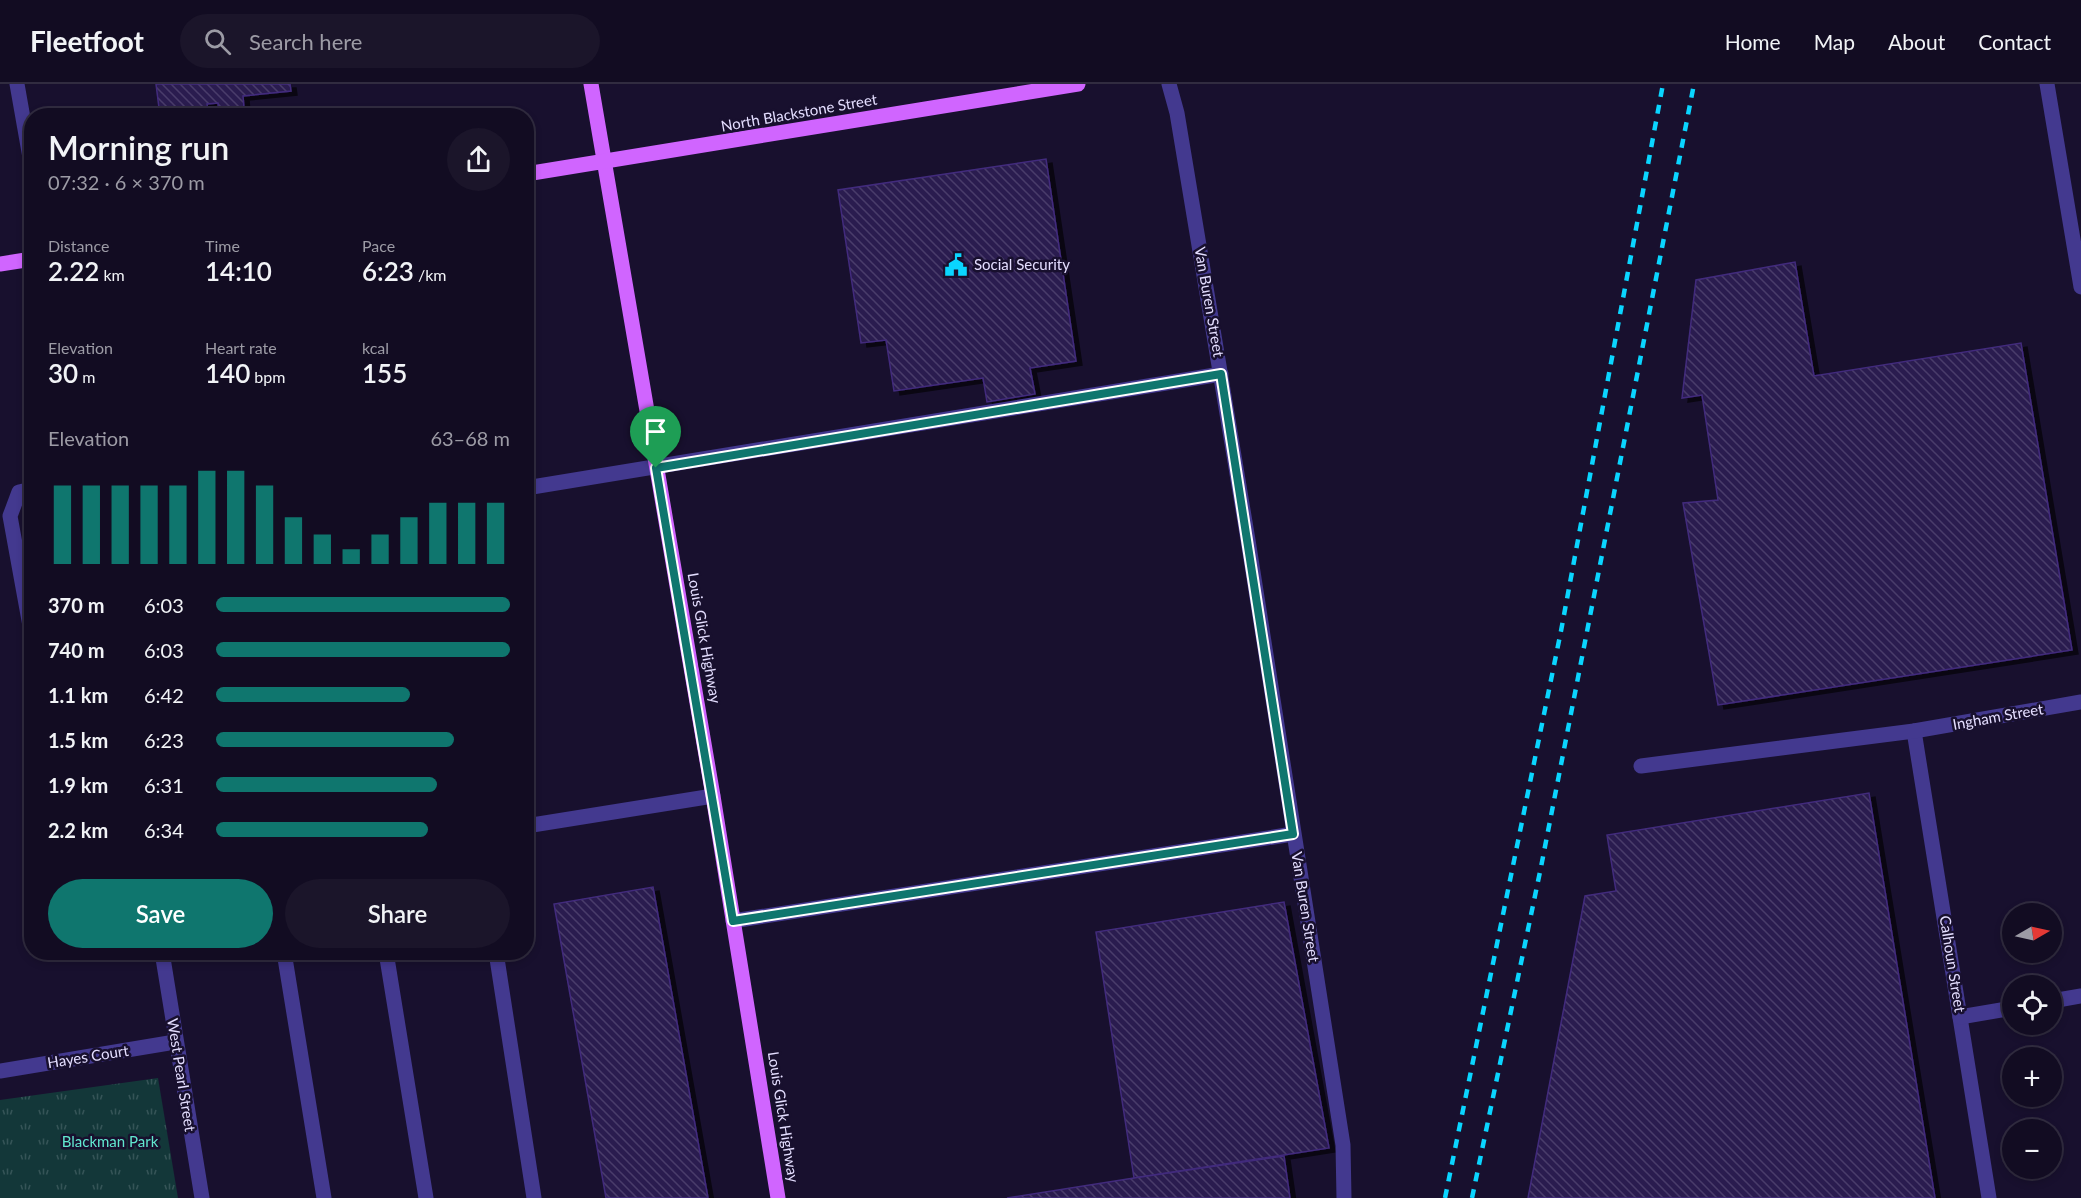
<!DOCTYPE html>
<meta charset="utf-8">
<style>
body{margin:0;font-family:Lato,sans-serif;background:#1b152a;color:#f1f3f6;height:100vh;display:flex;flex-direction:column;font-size:22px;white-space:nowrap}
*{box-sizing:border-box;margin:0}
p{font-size:20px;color:#9c9ba5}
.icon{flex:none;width:33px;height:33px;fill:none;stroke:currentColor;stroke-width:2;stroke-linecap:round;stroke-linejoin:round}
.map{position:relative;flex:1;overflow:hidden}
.drawer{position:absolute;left:24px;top:24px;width:510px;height:852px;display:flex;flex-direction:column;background:#120c22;border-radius:24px;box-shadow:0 3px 9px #0003,0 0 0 2px #312c40}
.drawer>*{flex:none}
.needle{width:39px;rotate:81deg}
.fabs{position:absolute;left:2002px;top:819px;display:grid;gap:12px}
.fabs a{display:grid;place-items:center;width:60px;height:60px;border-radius:50%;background:#120c22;box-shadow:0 3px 9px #0003,0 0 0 2px #312c40;font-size:30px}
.pin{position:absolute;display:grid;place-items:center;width:51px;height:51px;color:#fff;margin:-62px -26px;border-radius:50% 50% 50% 0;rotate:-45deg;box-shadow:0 0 6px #0007}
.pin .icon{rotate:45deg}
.round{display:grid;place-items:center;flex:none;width:63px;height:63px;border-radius:32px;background:#1b152a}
.head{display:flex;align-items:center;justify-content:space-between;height:102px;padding:0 24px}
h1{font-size:33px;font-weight:600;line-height:45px}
.metrics{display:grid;grid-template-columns:repeat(3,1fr);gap:9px;height:102px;padding:6px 24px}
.metrics div{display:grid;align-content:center}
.metrics b{font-size:26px;font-weight:600}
.metrics small{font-size:16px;font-weight:400}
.metrics p{font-size:16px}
.chart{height:168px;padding:12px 24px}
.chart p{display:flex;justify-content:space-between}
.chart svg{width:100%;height:108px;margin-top:6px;stroke:#0f766e;stroke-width:6}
.button{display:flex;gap:12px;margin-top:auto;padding:12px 24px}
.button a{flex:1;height:69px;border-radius:36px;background:#0f766e;color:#fff;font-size:24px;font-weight:600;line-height:69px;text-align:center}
.button a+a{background:#1b152a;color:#f1f3f6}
ul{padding:0 24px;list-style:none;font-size:20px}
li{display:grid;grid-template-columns:96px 72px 1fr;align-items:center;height:45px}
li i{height:15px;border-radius:8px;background:#0f766e}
header{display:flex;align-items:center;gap:36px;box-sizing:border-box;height:84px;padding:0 30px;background:#120c22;border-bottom:2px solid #312c40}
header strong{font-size:28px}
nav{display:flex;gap:33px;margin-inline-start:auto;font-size:21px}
.search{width:420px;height:54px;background:#1b152a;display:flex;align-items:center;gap:15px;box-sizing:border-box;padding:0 21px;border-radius:33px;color:#9c9ba5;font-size:22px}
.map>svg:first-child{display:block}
.park{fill:url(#park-tufts)}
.building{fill:url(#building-back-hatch);stroke:#422c7d;stroke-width:1.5;filter:url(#shadow)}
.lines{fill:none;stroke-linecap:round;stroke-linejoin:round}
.minor{stroke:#43398f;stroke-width:15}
.major{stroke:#d065ff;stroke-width:15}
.rail{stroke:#0ad5ff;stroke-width:4.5;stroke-dasharray:9 8;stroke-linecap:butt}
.route-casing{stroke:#fff;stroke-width:12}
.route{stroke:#0f766e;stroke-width:8}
.labels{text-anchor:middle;stroke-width:5;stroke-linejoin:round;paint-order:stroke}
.street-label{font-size:15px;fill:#e4deff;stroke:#18102e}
.poi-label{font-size:15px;fill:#e4deff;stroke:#18102e;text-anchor:start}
.park-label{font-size:15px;fill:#61e7cf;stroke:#18102e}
</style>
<header>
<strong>Fleetfoot</strong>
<div class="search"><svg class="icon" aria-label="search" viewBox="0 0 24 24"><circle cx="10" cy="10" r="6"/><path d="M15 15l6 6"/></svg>Search here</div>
<nav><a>Home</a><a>Map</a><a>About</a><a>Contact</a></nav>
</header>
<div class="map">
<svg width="2081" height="1114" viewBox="0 0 2081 1114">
<defs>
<pattern id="park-tufts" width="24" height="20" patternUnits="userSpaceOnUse" patternTransform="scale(1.5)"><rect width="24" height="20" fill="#133739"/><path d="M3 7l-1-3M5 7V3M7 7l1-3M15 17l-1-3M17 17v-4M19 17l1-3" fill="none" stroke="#355457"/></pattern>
<pattern id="building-back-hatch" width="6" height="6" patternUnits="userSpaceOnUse" patternTransform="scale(1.5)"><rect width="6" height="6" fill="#2a1b50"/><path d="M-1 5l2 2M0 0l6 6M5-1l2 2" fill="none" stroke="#493c6a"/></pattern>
<filter id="shadow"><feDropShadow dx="6" dy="4" stdDeviation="0" flood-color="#0009"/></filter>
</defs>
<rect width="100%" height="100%" fill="#18102e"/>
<polygon class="park" points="158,994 178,1114 0,1114 0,1016"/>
<g class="building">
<polygon points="156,0 290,0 291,7 243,12 244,24 219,29 218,19 207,20 209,32 160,32"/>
<polygon points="1046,75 1076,277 1030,284 1035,310 987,318 983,294 894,307 886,256 861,259 838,106"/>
<polygon points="1795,178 1814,292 2021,259 2072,566 1718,621 1683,419 1718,416 1702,311 1682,314 1696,196"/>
<polygon points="1869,709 1935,1114 1528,1114 1585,812 1616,807 1607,751"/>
<polygon points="653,803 708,1114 606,1114 554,820"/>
<polygon points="1284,818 1329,1064 1134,1094 1096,848"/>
<polygon points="1284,1072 1290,1114 1007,1114 1134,1094"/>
</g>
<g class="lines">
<g class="minor">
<polyline points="17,0 32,85"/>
<polyline points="1169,0 1177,29 1248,456 1343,1061 1344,1114"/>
<polyline points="2047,0 2081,203"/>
<polyline points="526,404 1221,290"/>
<polyline points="32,405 19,408 10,432 32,553"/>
<polyline points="1914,647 1989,1114"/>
<polyline points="1641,682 1914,647 2081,618"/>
<polyline points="526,742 713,712"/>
<polyline points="733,837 1293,750"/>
<polyline points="162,868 202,1114"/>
<polyline points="284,868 324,1114"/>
<polyline points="386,868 426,1114"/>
<polyline points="496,868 534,1114"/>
<polyline points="2052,917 2081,912"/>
<polyline points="1960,933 2013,924"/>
<polyline points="0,987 175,958"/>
</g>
<g class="major">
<polyline points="591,0 713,712 778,1114"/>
<polyline points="526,90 1078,0"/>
<polyline points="0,180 32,175"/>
</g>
<g class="rail">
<polyline points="1445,1114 1561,547 1663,0"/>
<polyline points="1472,1114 1541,783 1694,0"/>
</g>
</g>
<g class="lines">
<g class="route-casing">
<polygon id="route" points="1221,290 1293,750 733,837 656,384"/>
</g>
<use href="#route" class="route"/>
</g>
<defs>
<g id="civic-bare" transform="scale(1.8)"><path d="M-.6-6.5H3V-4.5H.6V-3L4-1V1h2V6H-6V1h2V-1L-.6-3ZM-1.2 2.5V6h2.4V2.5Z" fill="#0ad5ff" stroke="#18102e" stroke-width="2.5" paint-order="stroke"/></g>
</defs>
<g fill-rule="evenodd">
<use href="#civic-bare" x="956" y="181"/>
</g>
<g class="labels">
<g class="street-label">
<text transform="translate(799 29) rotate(-10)" y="5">North Blackstone Street</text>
<text transform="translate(1209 218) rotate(80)" y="5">Van Buren Street</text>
<text transform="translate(704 554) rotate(80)" y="5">Louis Glick Highway</text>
<text transform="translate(1998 633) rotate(-10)" y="5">Ingham Street</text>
<text transform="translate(1305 823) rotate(81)" y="5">Van Buren Street</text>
<text transform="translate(1952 880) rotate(81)" y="5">Calhoun Street</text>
<text transform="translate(88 973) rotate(-9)" y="5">Hayes Court</text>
<text transform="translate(181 991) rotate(81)" y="5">West Pearl Street</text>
<text transform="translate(783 1033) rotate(81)" y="5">Louis Glick Highway</text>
</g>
<g class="poi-label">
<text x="974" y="186">Social Security</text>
</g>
<g class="park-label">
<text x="110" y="1063">Blackman Park</text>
</g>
</g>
</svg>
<div class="fabs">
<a><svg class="needle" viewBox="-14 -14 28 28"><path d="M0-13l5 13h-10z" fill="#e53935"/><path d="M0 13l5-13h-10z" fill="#9c9ba5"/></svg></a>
<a><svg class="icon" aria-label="locate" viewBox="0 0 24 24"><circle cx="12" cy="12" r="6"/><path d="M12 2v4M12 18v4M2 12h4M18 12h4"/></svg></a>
<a>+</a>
<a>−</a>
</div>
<div class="pin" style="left:656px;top:384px;background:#1e9e55"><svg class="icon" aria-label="arrive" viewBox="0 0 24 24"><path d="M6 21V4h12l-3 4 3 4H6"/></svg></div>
<section class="drawer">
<div class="head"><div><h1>Morning run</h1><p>07:32 · 6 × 370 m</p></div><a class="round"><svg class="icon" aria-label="share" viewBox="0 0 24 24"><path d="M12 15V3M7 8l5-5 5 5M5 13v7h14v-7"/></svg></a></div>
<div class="metrics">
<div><p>Distance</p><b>2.22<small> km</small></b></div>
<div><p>Time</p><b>14:10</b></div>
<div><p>Pace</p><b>6:23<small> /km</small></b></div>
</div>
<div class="metrics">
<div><p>Elevation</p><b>30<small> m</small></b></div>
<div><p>Heart rate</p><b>140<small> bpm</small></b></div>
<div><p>kcal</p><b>155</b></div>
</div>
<div class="chart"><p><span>Elevation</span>63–68 m</p>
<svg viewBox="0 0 160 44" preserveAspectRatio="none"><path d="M5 44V12M15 44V12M25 44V12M35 44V12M45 44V12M55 44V6M65 44V6M75 44V12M85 44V25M95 44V32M105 44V38M115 44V32M125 44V25M135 44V19M145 44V19M155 44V19"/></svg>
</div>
<ul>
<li><b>370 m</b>6:03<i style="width:100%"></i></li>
<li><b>740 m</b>6:03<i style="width:100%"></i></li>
<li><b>1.1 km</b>6:42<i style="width:66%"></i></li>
<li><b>1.5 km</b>6:23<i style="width:81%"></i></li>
<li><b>1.9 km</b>6:31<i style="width:75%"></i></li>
<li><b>2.2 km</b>6:34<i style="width:72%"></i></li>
</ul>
<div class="button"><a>Save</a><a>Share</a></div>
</section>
</div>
